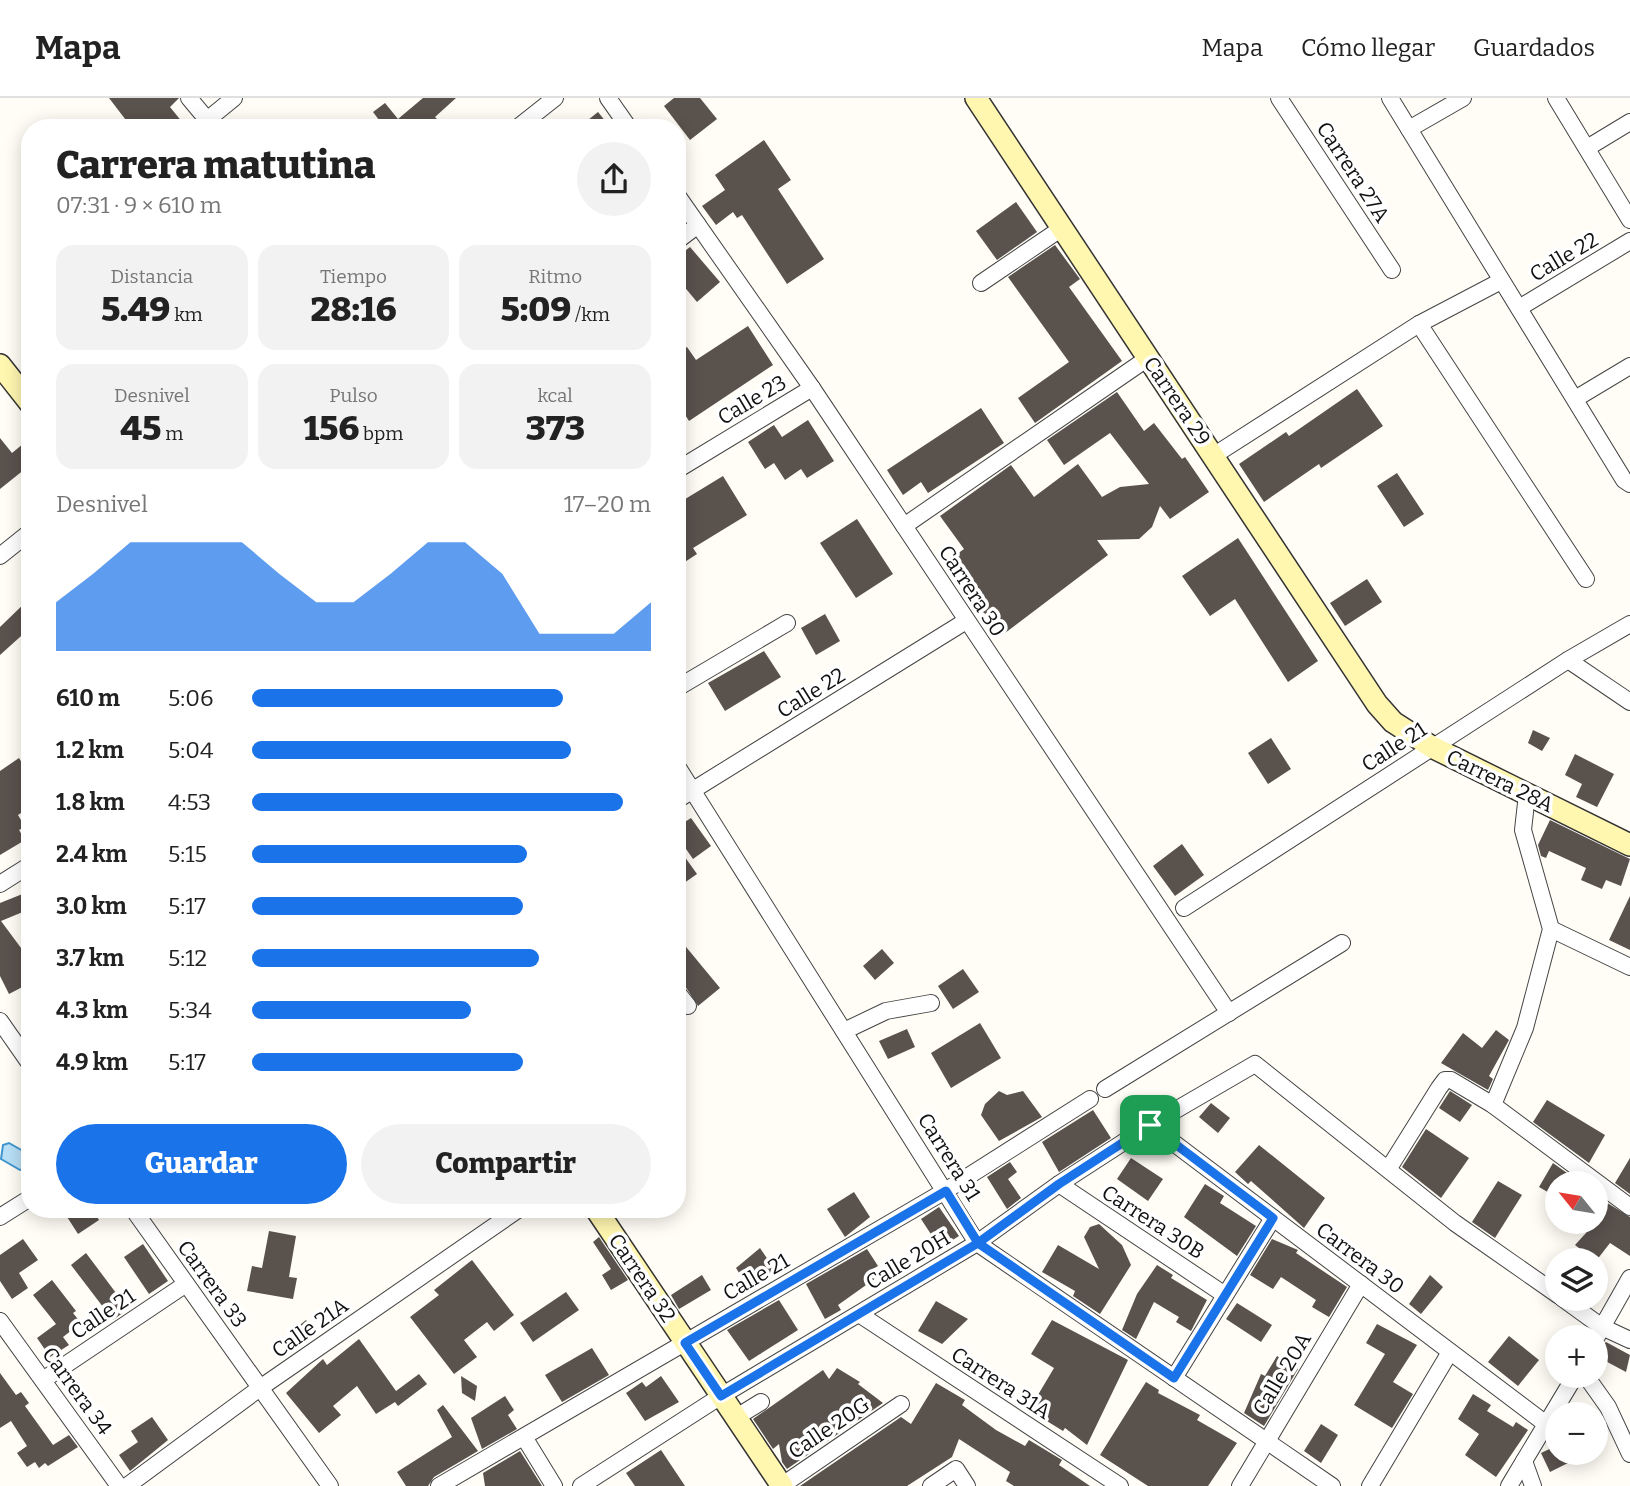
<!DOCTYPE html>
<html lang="es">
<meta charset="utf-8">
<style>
body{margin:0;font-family:Bitter,serif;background:#f2f2f2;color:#222;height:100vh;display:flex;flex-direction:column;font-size:26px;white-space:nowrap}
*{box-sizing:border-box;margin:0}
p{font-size:23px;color:#767676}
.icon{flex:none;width:38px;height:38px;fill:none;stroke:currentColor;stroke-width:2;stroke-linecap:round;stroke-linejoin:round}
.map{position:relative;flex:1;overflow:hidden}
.panel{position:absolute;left:21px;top:21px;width:665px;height:1099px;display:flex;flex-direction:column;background:#fff;border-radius:28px;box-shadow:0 4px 18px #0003}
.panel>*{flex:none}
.needle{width:46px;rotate:300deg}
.fabs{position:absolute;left:1545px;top:1073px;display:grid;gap:14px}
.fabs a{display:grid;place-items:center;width:63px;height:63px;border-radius:50%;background:#fff;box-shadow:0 4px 18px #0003;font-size:35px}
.pin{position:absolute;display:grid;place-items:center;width:60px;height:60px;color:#fff;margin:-30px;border-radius:14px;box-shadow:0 4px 10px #0006}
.round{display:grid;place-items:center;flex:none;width:74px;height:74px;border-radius:37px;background:#f2f2f2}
.summary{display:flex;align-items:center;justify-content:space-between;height:119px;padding:0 35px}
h1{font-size:38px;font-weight:800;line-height:52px}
.metrics{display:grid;grid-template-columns:repeat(3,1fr);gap:10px;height:119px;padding:7px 35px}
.metrics div{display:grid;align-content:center;border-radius:18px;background:#f2f2f2;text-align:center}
.metrics b{font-size:35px;font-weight:800}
.metrics small{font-size:19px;font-weight:400}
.metrics p{font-size:19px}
.chart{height:196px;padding:14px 35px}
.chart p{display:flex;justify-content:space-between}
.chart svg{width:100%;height:126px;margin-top:7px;fill:#1a73e8;opacity:.7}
.primary-button{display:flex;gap:14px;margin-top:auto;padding:14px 35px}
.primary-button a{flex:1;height:80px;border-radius:42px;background:#1a73e8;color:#fff;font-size:28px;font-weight:800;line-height:80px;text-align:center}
.primary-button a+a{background:#f2f2f2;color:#222}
ul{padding:0 35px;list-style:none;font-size:23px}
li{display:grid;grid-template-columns:112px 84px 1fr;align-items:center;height:52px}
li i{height:18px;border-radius:9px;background:#1a73e8}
header{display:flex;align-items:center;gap:42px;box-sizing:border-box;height:98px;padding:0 35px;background:#fff;border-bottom:2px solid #e0e0e0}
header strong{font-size:33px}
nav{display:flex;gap:38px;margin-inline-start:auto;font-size:24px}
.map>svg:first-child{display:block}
.water{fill:#b9e0f7;stroke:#3f96cf;stroke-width:2}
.building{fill:#5a524d}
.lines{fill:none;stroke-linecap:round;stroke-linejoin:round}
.street-casing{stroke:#444;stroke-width:18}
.secondary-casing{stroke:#333;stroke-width:24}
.street{stroke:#fff;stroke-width:16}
.secondary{stroke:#fff6b0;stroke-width:21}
.route-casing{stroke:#fff;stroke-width:14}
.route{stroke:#1a73e8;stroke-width:9}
.labels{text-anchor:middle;stroke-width:7;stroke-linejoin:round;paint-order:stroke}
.street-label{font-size:21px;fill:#111;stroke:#fff}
</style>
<header>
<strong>Mapa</strong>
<nav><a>Mapa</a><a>Cómo llegar</a><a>Guardados</a></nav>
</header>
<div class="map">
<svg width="1630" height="1388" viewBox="0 0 1630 1388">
<rect width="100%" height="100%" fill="#fffdf5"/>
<polygon class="water" points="9,1045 30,1057 28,1069 20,1072 1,1061 3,1047"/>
<g class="building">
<polygon points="109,0 179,0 170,9 187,30 132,30"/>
<polygon points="423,0 456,0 435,19 446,30 385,30 373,14 385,5 398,21"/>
<polygon points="674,0 700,0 717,21 690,42 664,8"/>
<polygon points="598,14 611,30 578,30"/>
<polygon points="764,42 791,82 778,91 824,161 787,186 742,117 737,120 733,114 716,127 702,108 725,92 715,77"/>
<polygon points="1016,104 1037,134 997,162 976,133"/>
<polygon points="1055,147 1080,181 1069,189 1122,263 1035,325 1018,300 1069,264 1008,179"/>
<polygon points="690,149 720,184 697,204 677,180 677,159"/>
<polygon points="748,228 773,267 689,323 677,304 677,255 687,249 696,262"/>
<polygon points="1357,291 1383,328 1321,370 1319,366 1264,404 1239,366 1286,334 1289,338"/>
<polygon points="1117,294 1144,333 1154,325 1182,361 1185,359 1209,394 1170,421 1160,408 1152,429 1139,441 1097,442 1108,457 1001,538 946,464 964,451 940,418 1011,367 1034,399 1078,366 1102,399 1120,389 1149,386 1110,335 1064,367 1047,342"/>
<polygon points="981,310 1004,345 928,395 921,384 903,397 887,372"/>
<polygon points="808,322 834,363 807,380 801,371 785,382 774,365 765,371 748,344 774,327 782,339"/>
<polygon points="0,340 12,355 23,346 30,355 30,367 0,391"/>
<polygon points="1397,375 1424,416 1404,429 1377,388"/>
<polygon points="723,378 747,417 693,450 697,456 677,469 677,406"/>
<polygon points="857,421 893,476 856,500 820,445"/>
<polygon points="1238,440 1318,563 1288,584 1235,501 1210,518 1182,478"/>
<polygon points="1367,481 1382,504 1345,528 1330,505"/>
<polygon points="30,500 30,530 0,557 0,529"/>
<polygon points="825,516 840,543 816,557 801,530"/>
<polygon points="764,553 781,579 725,613 708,585"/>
<polygon points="1533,632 1550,640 1542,653 1528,645"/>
<polygon points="1271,640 1291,671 1268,686 1248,655"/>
<polygon points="1575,656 1614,676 1597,709 1576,699 1582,686 1565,677"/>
<polygon points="19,660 24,668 30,665 30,709 18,717 25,729 19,732 25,742 0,757 0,673"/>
<polygon points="691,720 711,748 693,761 677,738 677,729"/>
<polygon points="1550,722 1630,761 1621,788 1606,782 1602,791 1581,782 1586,770 1549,753 1546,760 1541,758 1538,747"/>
<polygon points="1182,746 1204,777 1175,798 1153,768"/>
<polygon points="677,748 697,776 677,790"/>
<polygon points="30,793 30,811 1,823 24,854 30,851 30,885 9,896 0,878 0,805"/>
<polygon points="1630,798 1630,852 1609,842"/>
<polygon points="677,838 720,890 698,908 685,888 677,884"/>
<polygon points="882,851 894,865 875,882 863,868"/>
<polygon points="963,871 979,894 953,911 938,888"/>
<polygon points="980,925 1001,960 951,990 931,955"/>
<polygon points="907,931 915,949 888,961 879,943"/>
<polygon points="1496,932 1509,942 1489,978 1493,981 1488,992 1441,965 1463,935 1482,950"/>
<polygon points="999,993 1007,997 1023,993 1042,1019 999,1043 981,1017 985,1006"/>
<polygon points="1450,993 1472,1007 1460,1024 1439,1010"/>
<polygon points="1547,1002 1605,1037 1589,1065 1533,1024"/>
<polygon points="1211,1005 1230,1020 1218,1035 1199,1019"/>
<polygon points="1093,1012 1111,1040 1059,1074 1042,1044"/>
<polygon points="1426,1031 1469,1060 1441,1100 1402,1069"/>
<polygon points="1259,1047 1325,1100 1304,1130 1251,1083 1248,1086 1235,1074"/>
<polygon points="1131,1060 1163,1081 1148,1103 1117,1081"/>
<polygon points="1630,1060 1630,1096 1615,1085"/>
<polygon points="1010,1064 1017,1074 1008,1081 1021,1100 1007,1111 987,1079"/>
<polygon points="1553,1065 1574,1080 1571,1085 1558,1085 1558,1100 1539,1089"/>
<polygon points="1498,1083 1522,1097 1495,1140 1472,1124"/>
<polygon points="1205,1086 1224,1098 1220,1105 1256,1128 1237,1158 1184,1119"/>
<polygon points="854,1094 870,1119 845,1139 827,1111"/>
<polygon points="1596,1102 1602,1106 1604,1103 1630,1119 1630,1158 1610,1145 1596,1163 1575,1147 1596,1124"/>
<polygon points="939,1109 959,1138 940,1150 921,1121"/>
<polygon points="62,1111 92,1111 99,1122 78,1136"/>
<polygon points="1099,1126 1122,1147 1131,1167 1100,1216 1073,1198 1075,1193 1042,1174 1058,1147 1099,1171 1084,1139 1090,1129"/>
<polygon points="269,1133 296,1138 289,1179 297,1180 293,1201 247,1193 252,1168 262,1170"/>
<polygon points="599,1139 628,1182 611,1192 602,1177 611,1171 593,1144"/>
<polygon points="23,1141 38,1162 19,1175 28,1190 12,1201 0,1183 0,1157"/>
<polygon points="1272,1141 1298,1152 1296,1155 1347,1189 1329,1219 1312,1209 1316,1202 1281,1179 1273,1191 1250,1177"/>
<polygon points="143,1146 168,1183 149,1196 124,1159"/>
<polygon points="760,1150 777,1175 751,1194 736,1170"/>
<polygon points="867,1151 878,1168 871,1172 876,1180 838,1207 841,1212 825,1221 806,1186"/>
<polygon points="86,1155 128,1211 113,1222 71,1167"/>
<polygon points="472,1162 514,1217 494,1233 487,1224 464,1242 477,1259 454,1276 410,1219 439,1197 434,1192"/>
<polygon points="1157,1167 1173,1177 1171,1180 1207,1202 1191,1233 1176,1224 1179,1219 1154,1204 1136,1241 1122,1232 1137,1196"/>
<polygon points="702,1177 711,1192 679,1211 671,1197"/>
<polygon points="1430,1177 1443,1189 1421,1216 1409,1206"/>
<polygon points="52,1182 76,1213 73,1215 81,1225 63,1239 69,1247 50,1259 37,1240 56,1226 33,1197"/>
<polygon points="566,1194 579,1212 533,1244 520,1225"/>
<polygon points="779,1202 798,1232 749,1263 727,1232"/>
<polygon points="936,1203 968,1221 942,1246 918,1233"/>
<polygon points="1237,1205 1272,1227 1261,1244 1226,1221"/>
<polygon points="306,1222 314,1233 298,1245 290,1235"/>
<polygon points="1052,1222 1128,1262 1087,1347 1065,1330 1063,1333 1029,1312 1054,1270 1031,1256"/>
<polygon points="1377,1226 1417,1247 1393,1284 1413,1296 1392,1330 1354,1307 1385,1256 1366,1245"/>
<polygon points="1509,1238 1539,1262 1518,1288 1488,1264"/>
<polygon points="359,1241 396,1293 419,1276 427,1286 398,1308 395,1304 376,1316 357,1288 333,1308 341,1317 319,1335 286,1295 323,1261 327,1267"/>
<polygon points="1606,1244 1630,1257 1626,1274 1596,1258 1598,1250"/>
<polygon points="592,1250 609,1277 562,1304 545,1277"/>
<polygon points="1277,1258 1298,1271 1264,1328 1244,1315 1261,1276 1265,1278"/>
<polygon points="837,1270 860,1284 858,1286 883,1305 787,1371 782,1364 779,1346 773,1351 753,1321 823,1272 829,1281"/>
<polygon points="0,1275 16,1297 21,1294 29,1305 25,1308 53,1347 69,1337 78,1349 48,1368 45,1365 39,1370 35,1364 27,1369 17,1355 27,1348 11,1323 0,1330"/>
<polygon points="461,1278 477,1288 475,1303 462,1295"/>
<polygon points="661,1278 679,1304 645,1323 626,1295 642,1284 646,1289"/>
<polygon points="1146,1284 1159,1292 1158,1295 1200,1317 1197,1322 1237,1345 1208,1388 1148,1388 1100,1357"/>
<polygon points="936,1285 965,1302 962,1307 996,1332 1025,1348 1029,1342 1062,1362 1059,1367 1090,1388 1014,1388 1006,1383 1010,1374 959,1341 952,1359 907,1388 800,1388 901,1319 911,1326"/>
<polygon points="1473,1296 1491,1307 1487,1313 1513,1329 1516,1324 1528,1332 1496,1379 1465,1357 1479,1336 1458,1321"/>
<polygon points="505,1298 514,1312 508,1317 517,1331 482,1351 471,1320"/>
<polygon points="443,1307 478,1353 434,1379 428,1388 406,1388 397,1374 452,1339 437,1312"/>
<polygon points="152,1319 168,1342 130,1373 119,1357 138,1344 131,1333"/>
<polygon points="1321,1326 1338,1337 1321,1365 1304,1353"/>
<polygon points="1558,1347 1558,1354 1590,1354 1550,1374 1541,1355"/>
<polygon points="661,1352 685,1388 635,1388 626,1375"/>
<polygon points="520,1353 542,1388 485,1388 483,1375"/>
</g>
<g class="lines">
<g class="street-casing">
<g id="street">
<polyline points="189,0 214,30"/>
<polyline points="608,0 629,30"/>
<polyline points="1279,0 1392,172"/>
<polyline points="1390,0 1624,382 1630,386"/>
<polyline points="1556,0 1630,122"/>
<polyline points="207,22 234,0"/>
<polyline points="517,30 555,0"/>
<polyline points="1409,31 1463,0"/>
<polyline points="1587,50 1630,24"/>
<polyline points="677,97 812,290 1229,915"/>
<polyline points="677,143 698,127"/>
<polyline points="981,185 1062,130"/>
<polyline points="1519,210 1630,143"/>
<polyline points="1419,226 1586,481"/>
<polyline points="1575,301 1630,268"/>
<polyline points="1213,358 1419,226 1501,183"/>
<polyline points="677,372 812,290"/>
<polyline points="904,428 1148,260"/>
<polyline points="0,458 30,434"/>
<polyline points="1568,562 1630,604"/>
<polyline points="677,590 787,525"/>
<polyline points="677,668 977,1145 1332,1388"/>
<polyline points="677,702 966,523"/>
<polyline points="0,786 30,767"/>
<polyline points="1184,810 1568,562 1630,526"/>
<polyline points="1551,831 1630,869"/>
<polyline points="677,894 688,908"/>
<polyline points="0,923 30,966"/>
<polyline points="844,933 886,913 931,905"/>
<polyline points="1105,991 1342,845"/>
<polyline points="1493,1007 1525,930 1551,831 1523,732 1527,696"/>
<polyline points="1150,1027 1546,1326"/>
<polyline points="1389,1070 1439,990 1445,982 1451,982 1493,1007 1630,1109"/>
<polyline points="1059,1086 1225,1197"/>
<polyline points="133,1111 330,1388"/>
<polyline points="0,1119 30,1100"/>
<polyline points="1562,1200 1602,1229 1630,1242"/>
<polyline points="859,1216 1120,1388"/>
<polyline points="0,1223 119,1388"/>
<polyline points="1596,1240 1630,1180"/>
<polyline points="1586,1278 1608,1309 1630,1356"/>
<polyline points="1174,1280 1273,1120"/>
<polyline points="43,1282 186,1186"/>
<polyline points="735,1320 761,1304"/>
<polyline points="524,1339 554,1388"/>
<polyline points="1524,1363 1533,1388"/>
<polyline points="127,1388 260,1290 519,1111"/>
<polyline points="439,1388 945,1093 1090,1001"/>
<polyline points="581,1388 721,1298 977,1145 1059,1086 1150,1027 1255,966 1455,1125 1558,1197"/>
<polyline points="781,1388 901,1306"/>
<polyline points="931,1388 956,1371 967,1388"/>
<polyline points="1240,1388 1361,1186"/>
<polyline points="1370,1388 1450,1254"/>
<polyline points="1509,1388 1575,1278"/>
</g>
</g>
<g class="secondary-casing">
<g id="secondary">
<polyline points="976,0 1377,606 1393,624 1432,649 1630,747"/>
<polyline points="0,267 30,305"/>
<polyline points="596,1111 782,1388"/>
</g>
</g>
<use href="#street" class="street"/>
<use href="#secondary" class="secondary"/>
</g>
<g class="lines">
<g class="route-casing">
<polyline id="route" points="1150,1027 1059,1086 978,1145 946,1093 685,1245 721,1298 978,1145 1174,1280 1273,1120 1150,1027"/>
</g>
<use href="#route" class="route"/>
</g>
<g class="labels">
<g class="street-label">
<text transform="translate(1353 74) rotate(57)" y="7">Carrera 27A</text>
<text transform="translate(1564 159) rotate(-31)" y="7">Calle 22</text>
<text transform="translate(752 302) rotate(-31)" y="7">Calle 23</text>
<text transform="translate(1177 303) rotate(56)" y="7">Carrera 29</text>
<text transform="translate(972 493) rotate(57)" y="7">Carrera 30</text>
<text transform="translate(811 595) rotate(-32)" y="7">Calle 22</text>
<text transform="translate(1394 649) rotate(-33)" y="7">Calle 21</text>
<text transform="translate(1500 683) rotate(26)" y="7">Carrera 28A</text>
<text transform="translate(949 1059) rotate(58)" y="7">Carrera 31</text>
<text transform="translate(1153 1124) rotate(33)" y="7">Carrera 30B</text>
<text transform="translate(1360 1160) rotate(37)" y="7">Carrera 30</text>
<text transform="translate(908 1162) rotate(-31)" y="7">Calle 20H</text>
<text transform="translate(756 1179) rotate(-30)" y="7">Calle 21</text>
<text transform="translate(642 1180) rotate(56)" y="7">Carrera 32</text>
<text transform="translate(212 1186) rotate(54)" y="7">Carrera 33</text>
<text transform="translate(103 1216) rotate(-34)" y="7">Calle 21</text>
<text transform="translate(310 1230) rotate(-35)" y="7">Calle 21A</text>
<text transform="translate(1282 1276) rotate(-59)" y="7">Calle 20A</text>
<text transform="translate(1001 1285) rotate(33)" y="7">Carrera 31A</text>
<text transform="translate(77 1293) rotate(54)" y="7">Carrera 34</text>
<text transform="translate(829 1330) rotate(-34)" y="7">Calle 20G</text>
</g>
</g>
</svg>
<div class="fabs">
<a><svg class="needle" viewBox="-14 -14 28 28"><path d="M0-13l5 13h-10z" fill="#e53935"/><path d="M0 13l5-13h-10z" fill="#767676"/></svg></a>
<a><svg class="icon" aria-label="layers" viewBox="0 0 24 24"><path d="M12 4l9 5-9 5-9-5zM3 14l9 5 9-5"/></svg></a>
<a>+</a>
<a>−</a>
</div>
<div class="pin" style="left:1150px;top:1027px;background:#1e9e55"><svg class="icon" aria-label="arrive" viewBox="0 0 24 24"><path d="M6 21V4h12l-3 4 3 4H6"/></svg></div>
<section class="panel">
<div class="summary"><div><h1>Carrera matutina</h1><p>07:31 · 9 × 610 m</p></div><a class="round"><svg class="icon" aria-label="share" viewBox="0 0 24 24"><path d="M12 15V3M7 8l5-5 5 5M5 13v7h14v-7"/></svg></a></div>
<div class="metrics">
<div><p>Distancia</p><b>5.49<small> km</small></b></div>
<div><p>Tiempo</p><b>28:16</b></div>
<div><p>Ritmo</p><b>5:09<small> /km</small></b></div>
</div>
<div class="metrics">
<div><p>Desnivel</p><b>45<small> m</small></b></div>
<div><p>Pulso</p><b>156<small> bpm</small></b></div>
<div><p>kcal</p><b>373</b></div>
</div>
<div class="chart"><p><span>Desnivel</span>17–20 m</p>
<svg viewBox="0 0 160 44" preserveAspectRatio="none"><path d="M0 44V27L10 17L20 6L30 6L40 6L50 6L60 17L70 27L80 27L90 17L100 6L110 6L120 17L130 38L140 38L150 38L160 27V44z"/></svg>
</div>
<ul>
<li><b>610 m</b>5:06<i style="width:78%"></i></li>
<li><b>1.2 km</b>5:04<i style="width:80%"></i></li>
<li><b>1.8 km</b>4:53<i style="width:93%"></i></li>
<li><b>2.4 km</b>5:15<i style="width:69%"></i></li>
<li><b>3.0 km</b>5:17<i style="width:68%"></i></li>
<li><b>3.7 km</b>5:12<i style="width:72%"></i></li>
<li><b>4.3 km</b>5:34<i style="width:55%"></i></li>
<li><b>4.9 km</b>5:17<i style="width:68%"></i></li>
</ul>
<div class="primary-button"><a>Guardar</a><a>Compartir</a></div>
</section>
</div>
